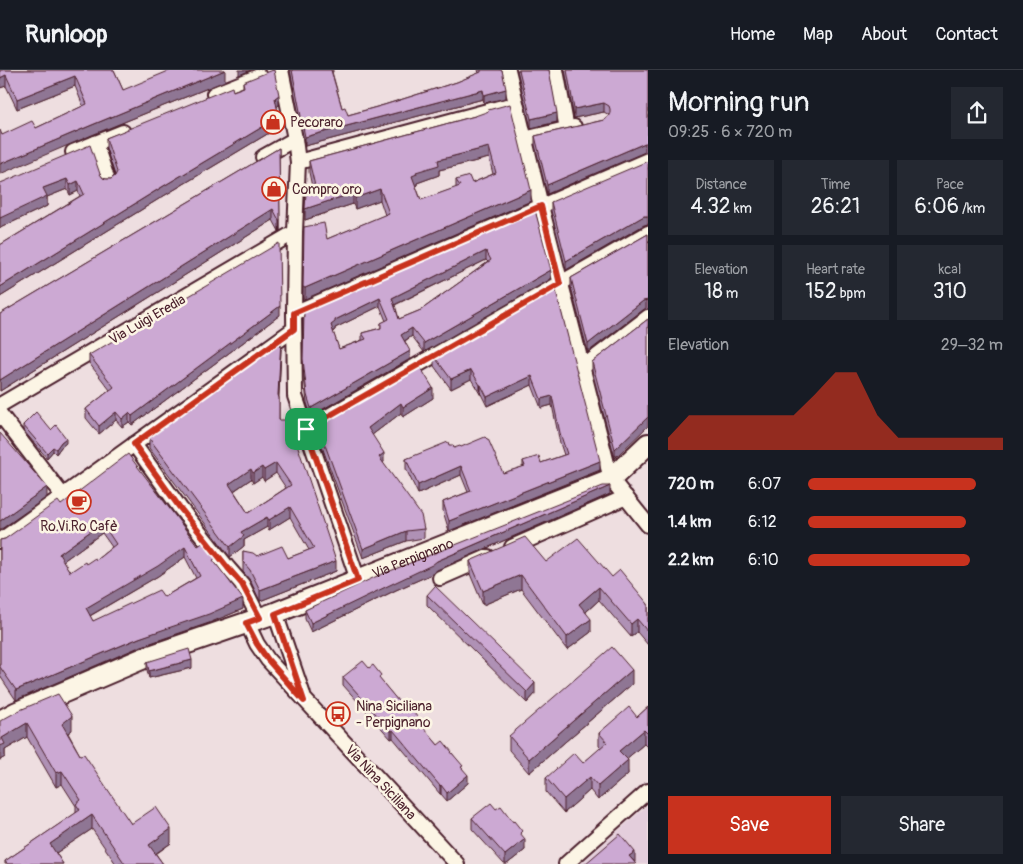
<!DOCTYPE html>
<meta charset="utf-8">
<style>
body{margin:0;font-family:Pangolin,sans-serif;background:#242831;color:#f1f3f6;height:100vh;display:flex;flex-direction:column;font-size:19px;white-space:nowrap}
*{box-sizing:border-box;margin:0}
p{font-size:16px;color:#9ea1a6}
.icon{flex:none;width:28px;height:28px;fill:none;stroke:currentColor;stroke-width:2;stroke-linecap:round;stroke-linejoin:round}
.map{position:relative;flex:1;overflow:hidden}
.sheet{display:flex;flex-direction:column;background:#171b24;width:375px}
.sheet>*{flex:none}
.pin{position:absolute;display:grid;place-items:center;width:42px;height:42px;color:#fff;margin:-21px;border-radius:10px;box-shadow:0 2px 8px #0006}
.round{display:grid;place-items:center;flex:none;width:52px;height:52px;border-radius:0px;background:#242831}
.headline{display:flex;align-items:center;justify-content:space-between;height:85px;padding:0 20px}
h1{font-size:28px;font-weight:600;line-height:38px}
.figures{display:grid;grid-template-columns:repeat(3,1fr);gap:8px;height:85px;padding:5px 20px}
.figures div{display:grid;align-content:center;border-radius:0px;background:#242831;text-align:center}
.figures b{font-size:21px;font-weight:600}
.figures small{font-size:14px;font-weight:400}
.figures p{font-size:14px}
.chart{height:140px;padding:10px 20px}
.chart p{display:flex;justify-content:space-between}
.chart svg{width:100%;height:90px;margin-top:5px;fill:#c8321e;opacity:.7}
.primary-button{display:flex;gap:10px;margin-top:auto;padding:10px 20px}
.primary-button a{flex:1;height:58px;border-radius:0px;background:#c8321e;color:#fff;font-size:20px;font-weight:600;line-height:58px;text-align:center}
.primary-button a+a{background:#242831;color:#f1f3f6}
ul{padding:0 20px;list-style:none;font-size:16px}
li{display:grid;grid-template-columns:80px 60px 1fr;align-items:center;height:38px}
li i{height:12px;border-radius:6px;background:#c8321e}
header{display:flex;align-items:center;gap:30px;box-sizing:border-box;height:70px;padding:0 25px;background:#171b24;border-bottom:1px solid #363941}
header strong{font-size:24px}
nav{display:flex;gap:28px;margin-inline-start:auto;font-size:18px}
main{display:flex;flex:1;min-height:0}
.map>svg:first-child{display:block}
.built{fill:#e4cedc}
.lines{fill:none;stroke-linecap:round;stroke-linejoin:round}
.street-casing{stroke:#4a1f2b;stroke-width:18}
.secondary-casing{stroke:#4a1f2b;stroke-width:24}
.street{stroke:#fcf5e5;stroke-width:14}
.secondary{stroke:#fcf5e5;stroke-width:20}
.wall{fill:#af91b5;stroke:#4a1f2b;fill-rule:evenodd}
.shaded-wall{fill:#8f7694;stroke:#4a1f2b}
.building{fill:#cca9d3;stroke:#4a1f2b;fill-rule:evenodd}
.route-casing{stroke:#fff;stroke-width:10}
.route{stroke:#c8321e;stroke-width:6}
.labels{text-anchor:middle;stroke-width:5;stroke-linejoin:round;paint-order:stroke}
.poi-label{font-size:14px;fill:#4a1f2b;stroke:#fcf5e5;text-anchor:start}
.street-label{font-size:14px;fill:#4a1f2b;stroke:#fcf5e5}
</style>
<header>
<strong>Runloop</strong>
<nav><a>Home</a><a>Map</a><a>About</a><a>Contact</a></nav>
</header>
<main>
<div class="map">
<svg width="648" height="794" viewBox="0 0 648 794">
<rect width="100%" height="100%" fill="#eedee0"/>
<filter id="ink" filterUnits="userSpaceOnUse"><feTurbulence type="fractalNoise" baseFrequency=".02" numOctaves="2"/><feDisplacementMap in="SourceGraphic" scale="10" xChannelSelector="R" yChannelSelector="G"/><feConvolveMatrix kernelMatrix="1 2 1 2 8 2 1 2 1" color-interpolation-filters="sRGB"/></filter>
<g filter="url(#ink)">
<polygon class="built" points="648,735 648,794 581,794"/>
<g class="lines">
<g class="street-casing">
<g id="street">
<polyline points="281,0 295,69 298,92 295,162 294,243 295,326 358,510"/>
<polyline points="508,0 541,136 611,409 648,455"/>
<polyline points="556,0 567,59"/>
<polyline points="214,24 259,6"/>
<polyline points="524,69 574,57"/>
<polyline points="95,73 108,111"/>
<polyline points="73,82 123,62"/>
<polyline points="263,87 295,69"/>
<polyline points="298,92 506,36"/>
<polyline points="294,243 648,90"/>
<polyline points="583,297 648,247"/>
<polyline points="0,335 295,162"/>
<polyline points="0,344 63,426"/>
<polyline points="306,359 648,163"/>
<polyline points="134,374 180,438 228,498 242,514 259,548"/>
<polyline points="0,471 294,259"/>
<polyline points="512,477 626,427"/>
<polyline points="440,508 488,487"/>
<polyline points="275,543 303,625"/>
<polyline points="247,553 257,574 268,590 457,794"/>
<polyline points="566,794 648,721"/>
</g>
</g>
<g class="secondary-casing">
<g id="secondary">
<path id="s1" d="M0,651L15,643L144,588L275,543L611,409L648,374"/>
</g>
</g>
<use href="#street" class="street"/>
<use href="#secondary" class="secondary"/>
</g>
<g class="wall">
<polygon points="0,0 114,0 123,20 225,11 92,65 2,65 36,58 83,36 75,16 17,39 6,16 0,18"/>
<polygon points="290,0 333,0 333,2 332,2 342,38 348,45 384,35 457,12 479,3 478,0 502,0 506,28 484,33 483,29 305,76"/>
<polygon points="517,0 549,0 557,52 531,58"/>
<polygon points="565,0 648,0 648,82 645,82 547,124 535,75 535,66 604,50 608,47 609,45 604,42 574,48"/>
<polygon points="243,12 279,35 277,37 279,57 162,127 0,227 0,175 80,126 78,121 70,125 67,119 47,127 47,136 0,158 0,113 100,104 103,108 106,109 111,109 115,105 106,78 106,68 243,17"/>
<path d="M475,46L531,131L305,229L303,228L304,157L327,169L385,145L380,130L355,139L353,134L305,150L313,122L309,102V91ZM489,88L493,104L472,113L456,110V118L421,130L416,116L417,115V113L439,105V100Z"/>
<polygon points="279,78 280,161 279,161 273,150 0,321 0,244"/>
<polygon points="551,132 644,155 566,200 551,141"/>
<path d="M535,140L551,209L424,282L412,266L405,271L410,289L311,346L307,333L303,297L304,240ZM486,190L488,192L421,240L399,249L395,235ZM380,236L386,251L381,253V258L362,263V270L339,279L333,262L335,260V258Z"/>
<polygon points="648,164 648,239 643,240 588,282 571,217 571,208"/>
<polygon points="555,217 600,400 449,461 443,441 443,432 468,422 461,405 418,424 406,399 406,389 449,375 454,378 503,403 523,397 523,391 541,393 564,385 560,373 552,335 541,338 532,315 487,336 481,324 480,324 471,309 451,319 434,296 434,286"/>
<polygon points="280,245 132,355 129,352 122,357 116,350 99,364 86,348 86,339 110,320 89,293 89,285"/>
<polygon points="648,249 615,388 592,301 592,292"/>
<path d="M281,279L279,326V350L336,501L260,531L250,510L243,502V481L257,486L288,488L309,480L290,447L269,460L267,457L244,470V476L230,487L149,378V368ZM276,403L286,418L248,443L234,421L251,409L253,413L262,407L264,411Z"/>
<polygon points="419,295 433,328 403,347 401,343 372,365 384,392 383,393 424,459 424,468 406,471 363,488 317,363 317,353"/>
<polygon points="23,355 51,360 66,373 61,377 56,384 53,381 47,388 23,360"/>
<polygon points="610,424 437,500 432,504 396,520 311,562 305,549 305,540"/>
<path d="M61,435L198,476L216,494L243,539L209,553L139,577L16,630L0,606V470L5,469ZM102,463L112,477L96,490L70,502L63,491ZM185,487L196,508L164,527L93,551L90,546L158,506Z"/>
<polygon points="470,491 546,492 612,507 648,534 648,575 637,562 631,567 599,530 586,542 591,562 567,580 521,519 483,535 470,504"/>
<polygon points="427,525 535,624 527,633 427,535"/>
<polygon points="147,592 192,598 149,608 147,600"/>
<polygon points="343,607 381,611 403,637 425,660 438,675 452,683 463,700 468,713 447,731 441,724 440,724 393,668 391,669 343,615"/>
<polygon points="632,614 529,703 509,680 509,666"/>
<polygon points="648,637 648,678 644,674 626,689 628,704 598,730 590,720 564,743 546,722 546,708 583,693 601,678 599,676 599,663 637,647"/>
<polygon points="20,640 72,660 68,663 80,685 131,754 171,773 156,784 163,794 116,794 92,759 56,783 63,794 5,794 5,791 76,743 76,736 62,714 56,717 27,667 5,680 5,687 0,690"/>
<polygon points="496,739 522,767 525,780 507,794 504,794 472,759 472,748"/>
</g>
<g class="shaded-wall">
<polygon points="225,0 225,11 92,65 0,104 0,94 92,55"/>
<polygon points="239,0 251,0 239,5"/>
<polygon points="6,5 6,16 0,18 0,8"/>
<polygon points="75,6 75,16 17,39 17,29"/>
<polygon points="506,19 506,28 484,33 484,25"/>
<polygon points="483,20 483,29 305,76 305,67"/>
<polygon points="279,25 279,35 275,38 275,28"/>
<polygon points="604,33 604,42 574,48 574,39"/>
<polygon points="557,43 557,52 531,58 531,49"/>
<polygon points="279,47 279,57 162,127 0,227 0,217 162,117"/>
<polygon points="645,73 645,82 547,124 547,115"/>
<polygon points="489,77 489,88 439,100 439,105 417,113 417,115 412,117 412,106 416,102 438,90"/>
<polygon points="67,109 67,119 47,127 47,136 0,158 0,148 43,118"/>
<polygon points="78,111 78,121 70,125 70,115"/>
<polygon points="380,119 380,130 355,139 355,128"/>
<polygon points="531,120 531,131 305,229 305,218"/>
<polygon points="353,123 353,134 305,150 305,139"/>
<polygon points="273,139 273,150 0,321 0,310"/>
<polygon points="644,146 648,146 648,154 644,155 566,200 566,191"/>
<rect x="279" y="150" width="1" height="11"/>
<polygon points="486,181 486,190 392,236 392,228"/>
<polygon points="551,200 551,209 424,282 424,273"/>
<polygon points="380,228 380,236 335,258 335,260 331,263 331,255 335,250"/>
<polygon points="646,230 646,238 643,240 588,282 588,274 643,231"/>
<polygon points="280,236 280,245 132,355 132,346"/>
<polygon points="412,258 412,266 401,273 401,265"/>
<polygon points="281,269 281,279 278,335 278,325"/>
<polygon points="410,281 410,289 311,346 311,338"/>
<polygon points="471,300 471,309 451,319 451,309"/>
<polygon points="532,306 532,315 487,336 487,327"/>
<rect x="480" y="315" width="1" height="9"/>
<polygon points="433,318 433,328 403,347 403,337"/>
<polygon points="552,326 552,335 541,338 541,329"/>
<polygon points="401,333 401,343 368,368 368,358"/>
<polygon points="116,342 116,350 99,364 99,356"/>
<polygon points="129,343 129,352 122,357 122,349"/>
<polygon points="648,347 648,356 615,388 615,379"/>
<polygon points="66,368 66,373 61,377 56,384 56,379 61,372"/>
<polygon points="53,377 53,381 47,388 47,383"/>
<polygon points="384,383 384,392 379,397 379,387"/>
<polygon points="600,391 600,400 449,461 449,451"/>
<polygon points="276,393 276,403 264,411 264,400"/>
<polygon points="461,396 461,405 418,424 418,415"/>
<polygon points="262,397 262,407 253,413 253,403"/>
<polygon points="251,399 251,409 229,424 229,414"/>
<polygon points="610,416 610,424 437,500 432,504 396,520 311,562 311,553 437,491"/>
<polygon points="47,417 47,427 0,460 0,451"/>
<polygon points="290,437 290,447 269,460 269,450"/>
<polygon points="267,447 267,457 244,470 244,476 230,487 230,477 241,462"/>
<polygon points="102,453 102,463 59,494 59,484"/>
<polygon points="406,461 406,471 363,488 363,479"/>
<polygon points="185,477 185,487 158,506 86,548 86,538"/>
<polygon points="336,491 336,501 260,531 260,520"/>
<polygon points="521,505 521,519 483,535 483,521"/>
<polygon points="599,517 599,530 579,548 579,534"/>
<polygon points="243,529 243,539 209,553 139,577 16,630 16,620 139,568"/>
<polygon points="591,549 591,562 567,580 567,567"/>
<polygon points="637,549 637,562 631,567 631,554"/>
<polygon points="192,590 192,598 149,608 149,601"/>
<polygon points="632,600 632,614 529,703 529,689"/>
<polygon points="535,613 535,624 527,633 527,622"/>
<polygon points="72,646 72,660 62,667 62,654"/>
<polygon points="27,653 27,667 5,680 5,687 0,690 0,676 2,668"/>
<polygon points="393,660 393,668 391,669 391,661"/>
<polygon points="644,660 644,674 619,695 619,681"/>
<polygon points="628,690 628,704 598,730 598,716"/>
<polygon points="62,701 62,714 56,717 56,703"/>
<polygon points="468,705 468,713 447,731 447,723"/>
<polygon points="590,707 590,720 564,743 564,729"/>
<polygon points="441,715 441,724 440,724 440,716"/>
<polygon points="92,745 92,759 50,787 50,774"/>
<polygon points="171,759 171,773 149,788 149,775"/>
<polygon points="525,769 525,780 507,794 505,794 505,785"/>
<polygon points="635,782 635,792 629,786"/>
</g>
<g class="building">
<polygon points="0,0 114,0 123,20 171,0 225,0 92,55 0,94 0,60 2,65 32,51 36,58 87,34 75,6 17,29 6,5 0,8"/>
<polygon points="273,0 274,0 279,25 275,28 279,47 162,117 0,217 0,175 84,124 78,111 70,115 67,109 43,118 47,126 0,148 0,113 3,112 90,75 100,104 103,108 106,109 111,109 115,106 117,102 116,99 106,68 232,17 233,21 244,17 243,12"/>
<polygon points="292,0 331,0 342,38 345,37 348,45 384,35 457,12 481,2 481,0 502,0 506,19 484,25 483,20 305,67"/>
<polygon points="519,0 549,0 557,43 531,49"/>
<polygon points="567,0 648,0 648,73 645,73 547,115 535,66 604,50 608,47 610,43 610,39 609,36 604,33 574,39"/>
<path d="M510,34L531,120L305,218L303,217L304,157L324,153L327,169L389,143L380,119L355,128L353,123L305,139L306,123L314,121L313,116H315L309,91L475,46L489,41L488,40ZM489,77L496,103L472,113L469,106L456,110L460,116L421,130L412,106L417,104L416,102L439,95L438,90Z"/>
<polygon points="279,78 280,150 279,150 273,139 0,310 0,244"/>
<polygon points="648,91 648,146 644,146 566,191 551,132"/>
<path d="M535,140L551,200L424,273L412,258L401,265L410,281L311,338L307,325L303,289L304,240ZM486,181L491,190L421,240L399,249L392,228ZM380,228L389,249L381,253V258L362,263L366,269L339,279L331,255L335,252V250Z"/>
<polygon points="648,164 648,230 643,231 588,274 571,208"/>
<polygon points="279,173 280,236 132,346 129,343 122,349 116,342 99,356 86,339 114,317 89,285"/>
<polygon points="555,217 600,391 449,451 443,432 471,421 461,396 418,415 406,389 448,372 449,375 453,375 454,378 460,376 461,377 485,367 487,369 488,369 503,403 525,396 523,391 539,386 541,393 567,384 560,363 552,326 541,329 532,306 487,327 481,315 480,315 471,300 451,309 434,286"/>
<polygon points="648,249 648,347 615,379 592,292"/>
<path d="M281,269L278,325L279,328V350H289L336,491L260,520L250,500L243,492V481L253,483L257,486L282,476L288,488L314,478L290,437L269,450L267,447L241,462L244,466L230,477L149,368L207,323ZM276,393L291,415L248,443L229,414L251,399L253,403L262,397L264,400Z"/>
<polygon points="419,295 433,318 403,337 401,333 368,358 384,383 379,387 421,445 424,459 406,461 363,479 317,353"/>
<polygon points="36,342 51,360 56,355 66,368 61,372 56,379 53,377 47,383 23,355"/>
<polygon points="0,363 47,417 0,451"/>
<path d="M128,384L198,476L204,472L216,488L213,490L243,529L209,544L139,568L16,620L0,597V470L5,469L58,431L61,435ZM102,453L116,474L96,490L95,488L86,494L85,492L70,502L59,484ZM185,477L200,506L164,527L159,520L93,551L86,538L158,496Z"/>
<polygon points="603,416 610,416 437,491 432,495 396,512 311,553 305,540 375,507"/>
<polygon points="525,467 546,492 578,468 612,507 620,500 648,534 648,562 637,549 631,554 599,517 579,534 591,549 567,567 521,505 483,521 470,491"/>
<polygon points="435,516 535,613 527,622 427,525"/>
<polygon points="612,577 632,600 529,689 509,666"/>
<polygon points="189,579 192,590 149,601 147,592"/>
<polygon points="363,591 369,598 373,595 381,605 379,608 403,637 407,634 425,657 424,658 438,675 443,671 452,682 451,682 463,696 461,697 468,705 447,723 441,715 440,716 393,660 391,661 343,607"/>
<polygon points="58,624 72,646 62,654 80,685 84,684 131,754 156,737 171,759 149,775 163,794 125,794 92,745 50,774 63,794 7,794 5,791 80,740 76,734 81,730 62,701 56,703 27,653 2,668 5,674 0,676 0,651 20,640"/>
<polygon points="629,637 637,647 648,637 648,664 644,660 619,681 628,690 598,716 590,707 564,729 546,708 574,683 583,693 607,672 599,663"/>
<polygon points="491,733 496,739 501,736 513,752 514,751 522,761 520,763 525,769 505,785 472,748"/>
<polygon points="620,764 635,782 629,786 636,794 585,794"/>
</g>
</g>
<g class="lines" filter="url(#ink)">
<g class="route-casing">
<polygon id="route" points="541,136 560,214 306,359 358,510 275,544 304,631 268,590 257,574 246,553 260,548 242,514 228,498 180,438 134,374 294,259 294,243"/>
</g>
<use href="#route" class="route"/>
</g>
<defs>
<g id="shop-ring" transform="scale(1.25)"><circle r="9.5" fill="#fcf5e5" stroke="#c8321e" stroke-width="1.5"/><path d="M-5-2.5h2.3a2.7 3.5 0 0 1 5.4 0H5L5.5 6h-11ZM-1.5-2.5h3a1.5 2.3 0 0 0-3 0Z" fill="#c8321e"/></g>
<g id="cafe-ring" transform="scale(1.25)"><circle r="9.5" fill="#fcf5e5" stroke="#c8321e" stroke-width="1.5"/><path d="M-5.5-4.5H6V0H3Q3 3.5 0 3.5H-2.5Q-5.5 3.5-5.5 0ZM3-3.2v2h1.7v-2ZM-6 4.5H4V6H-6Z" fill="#c8321e"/></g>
<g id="bus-ring" transform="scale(1.25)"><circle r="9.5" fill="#fcf5e5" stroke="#c8321e" stroke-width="1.5"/><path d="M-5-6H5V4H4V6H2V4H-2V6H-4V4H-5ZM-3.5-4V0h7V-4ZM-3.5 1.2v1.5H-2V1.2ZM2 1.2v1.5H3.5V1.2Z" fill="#c8321e"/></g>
</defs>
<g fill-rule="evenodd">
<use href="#shop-ring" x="273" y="52"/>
<use href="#shop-ring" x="274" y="119"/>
<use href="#cafe-ring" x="79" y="432"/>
<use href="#bus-ring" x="338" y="644"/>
</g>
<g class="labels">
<g class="poi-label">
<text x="290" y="57">Pecoraro</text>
<text x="292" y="124">Compro oro</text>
<text x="79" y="461" text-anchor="middle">Ro.Vi.Ro Cafè</text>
<text x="356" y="641">Nina Siciliana<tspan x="356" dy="16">- Perpignano</tspan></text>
</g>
<g class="street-label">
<text transform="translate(147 249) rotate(-30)" y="5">Via Luigi Eredia</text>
<text dy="5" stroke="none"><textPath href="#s1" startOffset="444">Via Perpignano</textPath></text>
<text transform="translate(381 712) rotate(47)" y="5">Via Nina Siciliana</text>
</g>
</g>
</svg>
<div class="pin" style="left:306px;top:359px;background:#1e9e55"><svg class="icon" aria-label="arrive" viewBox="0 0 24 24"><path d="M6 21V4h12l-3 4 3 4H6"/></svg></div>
</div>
<section class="sheet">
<div class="headline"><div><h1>Morning run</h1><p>09:25 · 6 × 720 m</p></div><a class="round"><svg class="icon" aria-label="share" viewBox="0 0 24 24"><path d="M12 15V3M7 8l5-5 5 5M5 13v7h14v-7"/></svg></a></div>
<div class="figures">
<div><p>Distance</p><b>4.32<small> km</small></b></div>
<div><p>Time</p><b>26:21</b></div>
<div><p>Pace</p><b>6:06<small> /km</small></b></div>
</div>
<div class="figures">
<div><p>Elevation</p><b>18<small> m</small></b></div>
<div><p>Heart rate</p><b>152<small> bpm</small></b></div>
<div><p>kcal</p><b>310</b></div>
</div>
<div class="chart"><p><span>Elevation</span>29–32 m</p>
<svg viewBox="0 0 160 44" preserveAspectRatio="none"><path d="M0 44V38L10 27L20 27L30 27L40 27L50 27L60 27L70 17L80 6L90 6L100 27L110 38L120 38L130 38L140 38L150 38L160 38V44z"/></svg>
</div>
<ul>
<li><b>720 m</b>6:07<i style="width:86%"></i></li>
<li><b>1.4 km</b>6:12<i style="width:81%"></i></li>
<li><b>2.2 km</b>6:10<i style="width:83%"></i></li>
</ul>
<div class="primary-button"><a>Save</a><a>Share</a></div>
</section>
</main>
